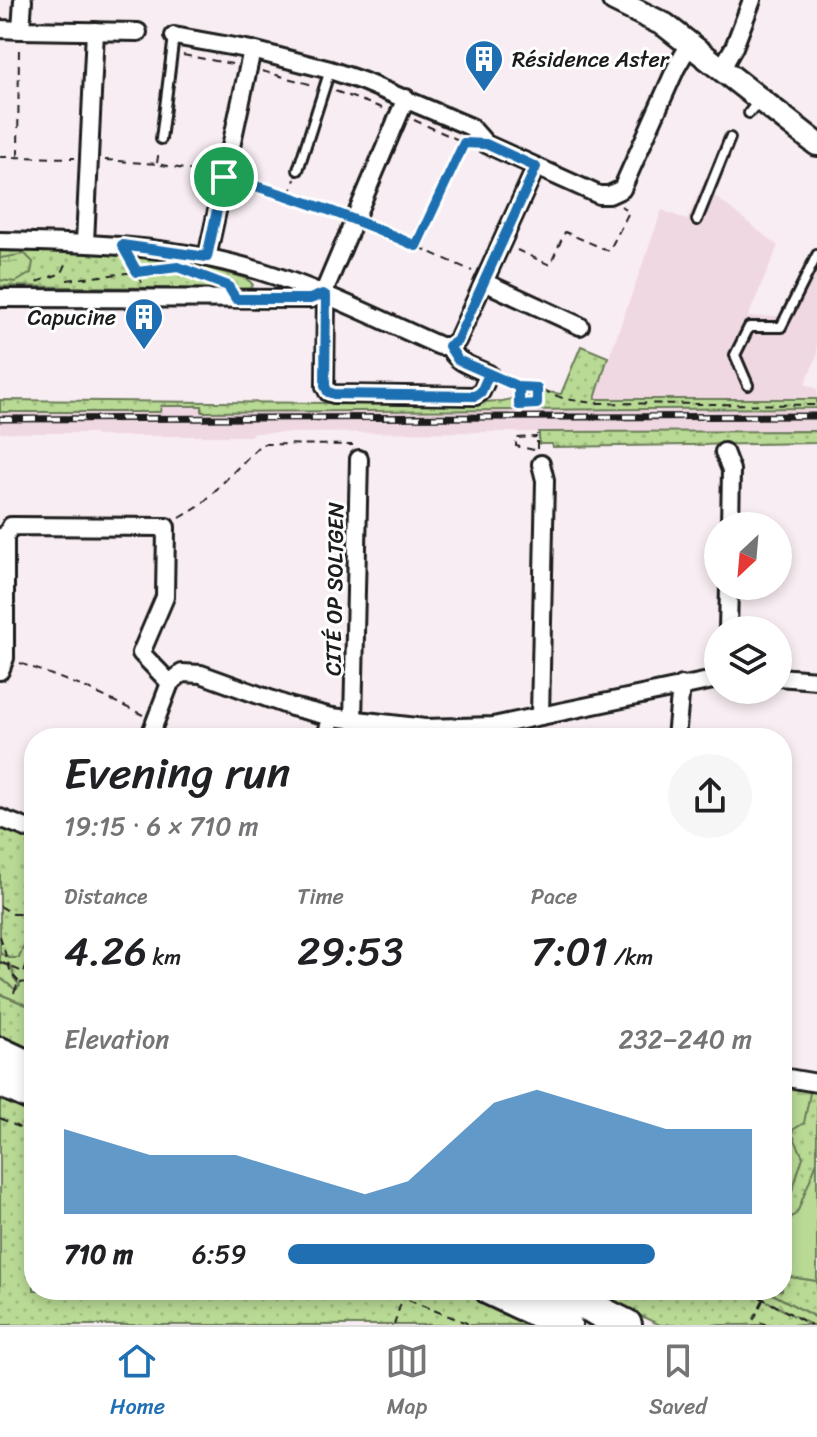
<!DOCTYPE html>
<meta charset="utf-8">
<style>
body{margin:0;font-family:Sriracha,sans-serif;background:#f6f6f6;color:#202124;height:100vh;display:flex;flex-direction:column;font-size:30px;white-space:nowrap}
*{box-sizing:border-box;margin:0}
p{font-size:26px;color:#757577}
.icon{flex:none;width:44px;height:44px;fill:none;stroke:currentColor;stroke-width:2;stroke-linecap:round;stroke-linejoin:round}
.map{position:relative;flex:1;overflow:hidden}
.drawer{position:absolute;left:24px;top:728px;width:768px;height:572px;display:flex;flex-direction:column;background:#fff;border-radius:32px;box-shadow:0 4px 12px #0003}
.drawer>*{flex:none}
.needle{width:52px;rotate:206deg}
.tools{position:absolute;left:704px;top:512px;display:grid;gap:16px}
.tools a{display:grid;place-items:center;width:88px;height:88px;border-radius:50%;background:#fff;box-shadow:0 4px 12px #0003;font-size:40px}
.pin{position:absolute;display:grid;place-items:center;width:68px;height:68px;color:#fff;margin:-34px;border:4px solid #fff;border-radius:50%;box-shadow:0 2px 8px #0007}
.round{display:grid;place-items:center;flex:none;width:84px;height:84px;border-radius:42px;background:#f6f6f6}
.head{display:flex;align-items:center;justify-content:space-between;height:136px;padding:0 40px}
h1{font-size:44px;font-weight:600;line-height:60px}
.metrics{display:grid;grid-template-columns:repeat(3,1fr);gap:12px;height:136px;padding:8px 40px}
.metrics div{display:grid;align-content:center}
.metrics b{font-size:40px;font-weight:600}
.metrics small{font-size:22px;font-weight:400}
.metrics p{font-size:22px}
.chart{height:224px;padding:16px 40px}
.chart p{display:flex;justify-content:space-between}
.chart svg{width:100%;height:144px;margin-top:8px;fill:#1f6fb2;opacity:.7}
ul{padding:0 40px;list-style:none;font-size:26px}
li{display:grid;grid-template-columns:128px 96px 1fr;align-items:center;height:60px}
li i{height:20px;border-radius:10px;background:#1f6fb2}
.menu{display:flex;justify-content:space-around;align-items:center;height:112px;border-top:2px solid #e0e0e0;background:#fff;font-size:22px;color:#757577}
.menu a{display:grid;justify-items:center;gap:4px}
.menu .current{color:#1f6fb2}
.map>svg:first-child{display:block}
.built{fill:#f0d8e2}
.green{fill:url(#green-dots);stroke:#6a7b58;stroke-width:2}
.forest{fill:url(#forest-firs);stroke:#6a7b58;stroke-width:2}
.wetland{fill:url(#wetland-marsh);stroke:#6a7b58;stroke-width:2}
.pitch{fill:#b8da94;stroke:#6a7b58;stroke-width:2}
.lines{fill:none;stroke-linecap:round;stroke-linejoin:round}
.lane-casing{stroke:#1c1c1c;stroke-width:14}
.street-casing{stroke:#1c1c1c;stroke-width:22}
.secondary-casing{stroke:#1c1c1c;stroke-width:28}
.highway-casing{stroke:#1c1c1c;stroke-width:36}
.path{stroke:#1c1c1c;stroke-width:2;stroke-dasharray:8 6;stroke-linecap:butt}
.lane{stroke:#fff;stroke-width:8}
.street{stroke:#fff;stroke-width:16}
.secondary{stroke:#fff;stroke-width:22}
.highway{stroke:#fff;stroke-width:30}
.rail-casing{stroke:#1c1c1c;stroke-width:7}
.rail{stroke:#fff;stroke-width:4;stroke-dasharray:12;stroke-linecap:butt}
.route-casing{stroke:#fff;stroke-width:16}
.route{stroke:#1f6fb2;stroke-width:10}
.labels{text-anchor:middle;stroke-width:6;stroke-linejoin:round;paint-order:stroke}
.poi-label{font-size:22px;fill:#1c1c1c;stroke:#fff;text-anchor:start}
.street-label{font-size:22px;fill:#1c1c1c;stroke:#fff}
</style>
<div class="map">
<svg width="817" height="1325" viewBox="0 0 817 1325">
<defs>
<pattern id="green-dots" width="8" height="8" patternUnits="userSpaceOnUse" patternTransform="scale(2)"><rect width="8" height="8" fill="#b8da94"/><path d="M2 2h.1M6 6h.1" fill="none" stroke="#9eba7f" stroke-width="1.8" stroke-linecap="round"/></pattern>
<pattern id="forest-firs" width="22" height="20" patternUnits="userSpaceOnUse" patternTransform="scale(2)"><rect width="22" height="20" fill="#b8da94"/><path d="M5 1l3.5 6h-7zM16 11l3.5 6h-7z" fill="#9eba7f"/></pattern>
<pattern id="wetland-marsh" width="20" height="14" patternUnits="userSpaceOnUse" patternTransform="scale(2)"><rect width="20" height="14" fill="#b8da94"/><path d="M1 5h8M5 5V1M11 12h8M15 12V8" fill="none" stroke="#9eba7f"/></pattern>
</defs>
<rect width="100%" height="100%" fill="#f8edf2"/>
<filter id="ink" filterUnits="userSpaceOnUse"><feTurbulence type="fractalNoise" baseFrequency=".0125" numOctaves="2"/><feDisplacementMap in="SourceGraphic" scale="16" xChannelSelector="R" yChannelSelector="G"/><feConvolveMatrix kernelMatrix="1 2 1 2 8 2 1 2 1" color-interpolation-filters="sRGB"/></filter>
<g filter="url(#ink)">
<g class="built">
<polygon points="702,186 778,246 748,317 782,316 817,264 817,356 805,384 817,389 817,399 594,399 662,210 687,220"/>
<polygon points="160,406 202,406 203,412 817,408 817,431 252,433 251,436 95,436 95,433 0,433 0,412 160,412"/>
</g>
<g class="green">
<path d="M0,251C76,252 153,252 226,273C236,276 248,277 253,285L247,293L238,294L237,289L0,286Z"/>
<polygon points="581,346 608,357 595,399 817,399 817,408 202,412 202,406 161,406 160,412 0,412 0,400 441,404 502,401 547,392 561,394"/>
<polygon points="817,431 817,443 553,447 552,444 539,444 539,432"/>
<polygon points="0,809 34,822 34,921 19,958 9,958 0,953"/>
<polygon points="0,962 12,967 20,986 16,990 0,978"/>
<polygon points="0,994 34,1008 34,1054 0,1038"/>
<path d="M817,1083V1162L797,1214L791,1217L782,1232V1201L791,1194C791,1162 786,1101 817,1083Z"/>
<polygon points="0,1096 34,1112 34,1290 461,1290 537,1325 0,1325"/>
<polygon points="782,1272 791,1277 817,1281 817,1318 765,1290 782,1290"/>
<polygon points="586,1290 747,1290 811,1325 660,1325"/>
</g>
<g class="forest">
<polygon points="34,921 34,985 32,991 34,993 34,1008 0,994 0,978 16,990 20,986 14,978 12,967 0,962 0,953 9,958 19,958"/>
<polygon points="782,1085 807,1089 810,1093 804,1123 791,1131 803,1157 791,1194 782,1201"/>
<polygon points="747,1290 765,1290 817,1318 817,1325 811,1325"/>
</g>
<polygon class="wetland" points="25,254 33,262 31,273 16,282 0,280 0,258"/>
<path class="pitch" d="M817,1162V1281L791,1277L782,1272C782,1251 777,1225 797,1213Z"/>
<g class="lines">
<g class="lane-casing">
<g id="lane">
<polyline points="749,113 759,100"/>
<polyline points="161,139 174,36"/>
<polyline points="298,170 330,70"/>
<polyline points="697,220 730,138"/>
<polyline points="748,385 735,355 749,327 781,327 817,255"/>
</g>
</g>
<g class="street-casing">
<g id="street">
<polyline points="23,0 21,30 138,32"/>
<polyline points="0,29 21,30"/>
<polyline points="174,36 252,50 330,70 362,81 471,127 486,144 599,195 609,195 622,189 676,68 684,54 694,45"/>
<polyline points="722,68 734,47 752,0"/>
<path d="M0,241C88,243 175,245 260,271C322,290 381,320 440,346H449L457,341L536,167"/>
<polyline points="85,242 95,31"/>
<polyline points="207,257 252,50"/>
<polyline points="484,282 580,326"/>
<path d="M326,296L325,386L328,392L334,394L475,396L481,392L489,374C474,367 455,363 449,346"/>
<polyline points="0,298 310,299 323,294 406,98"/>
<polyline points="724,452 731,470 730,526"/>
<polyline points="0,537 5,537 11,526 166,527 165,597 141,653 170,683"/>
<polyline points="728,630 729,586"/>
<polyline points="0,671 5,658 5,537"/>
<polyline points="778,677 817,680"/>
<polyline points="540,716 545,480 541,464"/>
<polyline points="353,721 359,459"/>
<polyline points="149,738 170,683 182,673 201,674 292,707 332,717 425,728 493,726 718,679"/>
<polyline points="325,738 332,717"/>
<polyline points="676,738 681,685"/>
<polyline points="0,818 34,831"/>
<polyline points="782,1077 817,1083"/>
</g>
</g>
<g class="secondary-casing">
<polyline id="secondary" points="614,0 665,25 817,144"/>
</g>
<g class="highway-casing">
<g id="highway">
<polyline points="0,1053 34,1069"/>
<polyline points="0,1081 34,1096"/>
<polyline points="491,1290 566,1325"/>
<polyline points="556,1290 626,1325"/>
</g>
</g>
<g class="path">
<polyline points="183,55 232,64"/>
<polyline points="262,71 313,85"/>
<polyline points="335,91 385,109"/>
<polyline points="414,120 463,142"/>
<polyline points="18,156 19,47"/>
<polyline points="0,157 75,158"/>
<polyline points="105,160 157,164 210,174"/>
<polyline points="157,163 159,150"/>
<polyline points="239,181 290,195 340,213"/>
<polyline points="290,195 295,179"/>
<polyline points="368,224 472,271"/>
<polyline points="417,245 465,143"/>
<polyline points="517,250 550,265 565,232 609,251 629,212 621,206"/>
<polyline points="132,263 142,283"/>
<polyline points="187,271 219,282"/>
<polyline points="67,280 170,268"/>
<polyline points="37,282 62,273 68,260"/>
<polyline points="502,380 519,387 537,388 565,399 593,403 817,405"/>
<polyline points="519,388 519,405 537,404"/>
<polyline points="537,389 537,416"/>
<polyline points="537,449 537,434"/>
<polyline points="534,450 516,446 516,438 537,437"/>
<polyline points="180,518 200,506 261,444 353,445"/>
<polyline points="20,663 86,688 143,715"/>
<polyline points="0,906 13,914 26,914 34,906"/>
<polyline points="0,936 11,973 19,982"/>
<polyline points="0,962 34,977"/>
<polyline points="24,972 34,948"/>
<polyline points="20,983 34,981"/>
<polyline points="14,993 18,983"/>
<polyline points="0,1118 34,1135"/>
<polyline points="382,1290 472,1325"/>
<polyline points="747,1290 811,1325"/>
<polyline points="763,1300 754,1319 766,1325"/>
<polyline points="394,1325 402,1299"/>
</g>
<use href="#lane" class="lane"/>
<use href="#street" class="street"/>
<use href="#secondary" class="secondary"/>
<use href="#highway" class="highway"/>
<g class="rail-casing">
<polyline id="rail" points="0,419 817,416"/>
</g>
<use href="#rail" class="rail"/>
</g>
</g>
<g class="lines" filter="url(#ink)">
<g class="route-casing">
<path id="route" d="M224,177L207,257L122,245L137,272L178,267L228,286L236,299H310L323,294L326,296L325,386L328,392L334,394L475,396L481,392L489,374L519,387L537,388V404L519,405V387L458,360L449,346L457,341L536,167L486,144L464,143L416,246C353,217 291,195 224,177"/>
</g>
<use href="#route" class="route"/>
</g>
<defs>
<g id="building-pin" transform="scale(2)"><path d="M0 17L-7.5 6A9.5 9.5 0 1 1 7.5 6Z" fill="#1f6fb2" stroke="#fff"/><path d="M-4-6H4V6H1V3H-1V6H-4ZM-2.5-4.3h1.7v1.8h-1.7ZM.8-4.3h1.7v1.8H.8ZM-2.5-1h1.7V.8h-1.7ZM.8-1h1.7V.8H.8Z" fill="#fff"/></g>
</defs>
<g fill-rule="evenodd">
<use href="#building-pin" x="484" y="59"/>
<use href="#building-pin" x="144" y="317"/>
</g>
<g class="labels">
<g class="poi-label">
<text x="512" y="67">Résidence Aster</text>
<text x="116" y="325" text-anchor="end">Capucine</text>
</g>
<g class="street-label">
<text transform="translate(334 589) rotate(-89)" y="8">CITÉ OP SOLTGEN</text>
</g>
</g>
</svg>
<div class="tools">
<a><svg class="needle" viewBox="-14 -14 28 28"><path d="M0-13l5 13h-10z" fill="#e53935"/><path d="M0 13l5-13h-10z" fill="#757577"/></svg></a>
<a><svg class="icon" aria-label="layers" viewBox="0 0 24 24"><path d="M12 4l9 5-9 5-9-5zM3 14l9 5 9-5"/></svg></a>
</div>
<div class="pin" style="left:224px;top:177px;background:#1e9e55"><svg class="icon" aria-label="arrive" viewBox="0 0 24 24"><path d="M6 21V4h12l-3 4 3 4H6"/></svg></div>
<section class="drawer">
<div class="head"><div><h1>Evening run</h1><p>19:15 · 6 × 710 m</p></div><a class="round"><svg class="icon" aria-label="share" viewBox="0 0 24 24"><path d="M12 15V3M7 8l5-5 5 5M5 13v7h14v-7"/></svg></a></div>
<div class="metrics">
<div><p>Distance</p><b>4.26<small> km</small></b></div>
<div><p>Time</p><b>29:53</b></div>
<div><p>Pace</p><b>7:01<small> /km</small></b></div>
</div>
<div class="chart"><p><span>Elevation</span>232–240 m</p>
<svg viewBox="0 0 160 44" preserveAspectRatio="none"><path d="M0 44V18L10 22L20 26L30 26L40 26L50 30L60 34L70 38L80 34L90 22L100 10L110 6L120 10L130 14L140 18L150 18L160 18V44z"/></svg>
</div>
<ul>
<li><b>710 m</b>6:59<i style="width:79%"></i></li>
</ul>
</section>
</div>
<nav class="menu">
<a class="current"><svg class="icon" aria-label="home" viewBox="0 0 24 24"><path d="M3 11l9-7 9 7M6 9v11h12V9"/></svg>Home</a>
<a><svg class="icon" aria-label="map" viewBox="0 0 24 24"><path d="M3 6l6-2 6 2 6-2v14l-6 2-6-2-6 2zM9 4v14M15 6v14"/></svg>Map</a>
<a><svg class="icon" aria-label="saved" viewBox="0 0 24 24"><path d="M7 4h10v16l-5-4-5 4z"/></svg>Saved</a>
</nav>
